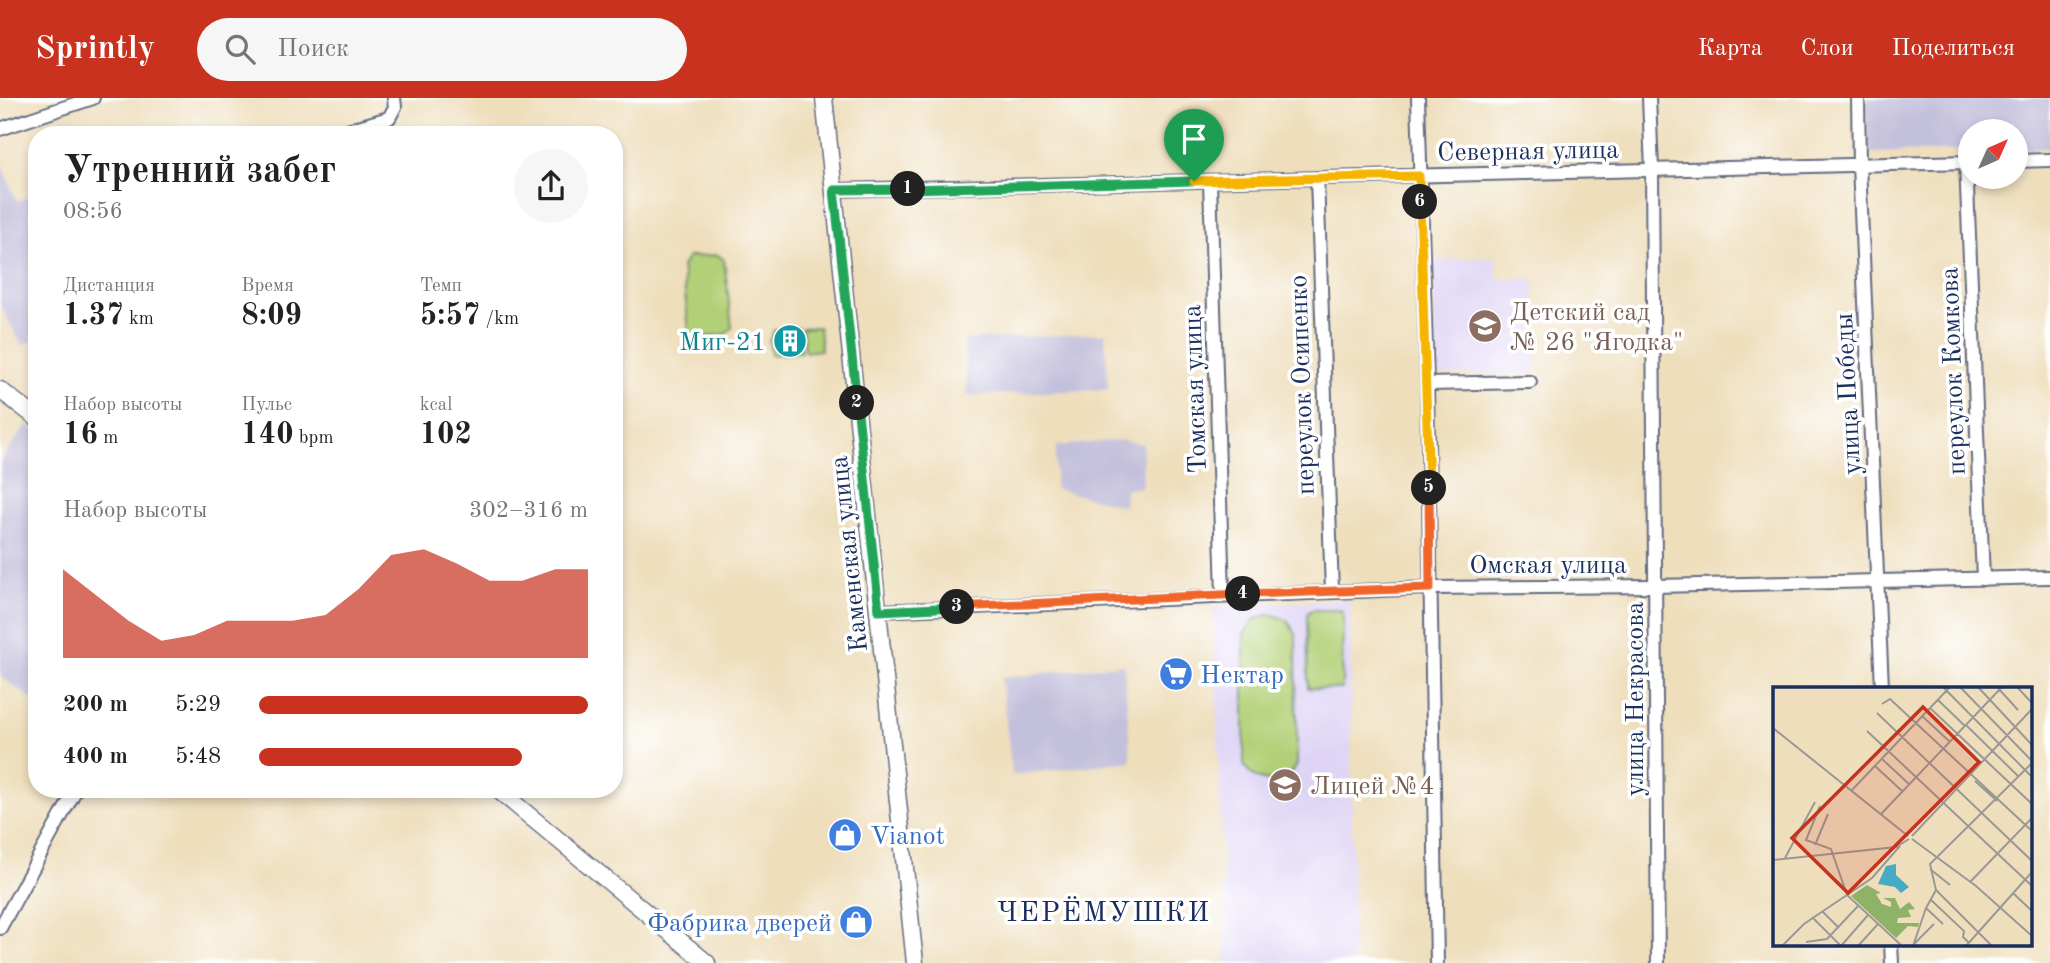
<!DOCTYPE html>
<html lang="ru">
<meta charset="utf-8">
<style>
body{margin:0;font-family:"Old Standard TT",serif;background:#f6f6f6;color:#222;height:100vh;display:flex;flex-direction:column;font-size:26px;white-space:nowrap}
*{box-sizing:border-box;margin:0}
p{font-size:23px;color:#767676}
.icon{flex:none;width:38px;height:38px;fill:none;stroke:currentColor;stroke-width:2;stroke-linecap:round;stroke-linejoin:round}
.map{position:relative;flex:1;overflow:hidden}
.sheet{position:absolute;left:28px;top:28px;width:595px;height:672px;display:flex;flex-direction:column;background:#fff;border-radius:28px;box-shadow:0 4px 10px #0003}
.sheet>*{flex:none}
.needle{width:46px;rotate:45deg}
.controls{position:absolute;left:1958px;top:21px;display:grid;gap:14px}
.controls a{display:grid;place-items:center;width:70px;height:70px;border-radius:50%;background:#fff;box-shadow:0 4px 10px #0003;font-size:35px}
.pin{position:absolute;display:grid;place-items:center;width:60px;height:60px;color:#fff;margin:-72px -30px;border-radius:50% 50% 50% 0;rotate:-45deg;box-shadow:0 0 7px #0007}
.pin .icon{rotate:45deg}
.km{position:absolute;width:35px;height:35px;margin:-18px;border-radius:50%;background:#222;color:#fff;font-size:19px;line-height:35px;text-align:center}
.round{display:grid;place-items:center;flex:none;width:74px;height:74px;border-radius:37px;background:#f6f6f6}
.head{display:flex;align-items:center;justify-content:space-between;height:119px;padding:0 35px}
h1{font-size:38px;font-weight:700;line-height:52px}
.stats{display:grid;grid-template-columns:repeat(3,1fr);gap:10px;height:119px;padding:7px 35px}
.stats div{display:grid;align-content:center}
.stats b{font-size:30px;font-weight:700}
.stats small{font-size:19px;font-weight:400}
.stats p{font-size:19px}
.chart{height:196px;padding:14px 35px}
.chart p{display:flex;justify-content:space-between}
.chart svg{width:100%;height:126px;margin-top:7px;fill:#c8321e;opacity:.7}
ul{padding:0 35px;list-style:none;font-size:23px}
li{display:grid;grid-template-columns:112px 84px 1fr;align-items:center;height:52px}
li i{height:18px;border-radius:9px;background:#c8321e}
header{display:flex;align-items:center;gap:42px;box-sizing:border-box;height:98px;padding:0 35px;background:#c8321e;color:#fff}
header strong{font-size:33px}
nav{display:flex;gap:38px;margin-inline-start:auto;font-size:24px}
.search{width:490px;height:63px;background:#f6f6f6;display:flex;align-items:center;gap:18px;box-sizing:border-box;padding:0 24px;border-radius:38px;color:#767676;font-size:26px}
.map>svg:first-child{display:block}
.built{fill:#dfd4f5}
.industrial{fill:#c3c0db}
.green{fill:#b2d077;stroke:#66806a;stroke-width:2}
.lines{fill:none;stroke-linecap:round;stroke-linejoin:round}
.minor-casing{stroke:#656c7f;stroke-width:16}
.major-casing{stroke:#656c7f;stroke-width:19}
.minor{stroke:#fff;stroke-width:12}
.major{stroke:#fff;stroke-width:16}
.split-1-casing{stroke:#fff;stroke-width:14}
.split-2-casing{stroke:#fff;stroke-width:14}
.split-3-casing{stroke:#fff;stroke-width:14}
.split-4-casing{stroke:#fff;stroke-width:14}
.split-5-casing{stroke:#fff;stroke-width:14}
.split-6-casing{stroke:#fff;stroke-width:14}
.split-7-casing{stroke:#fff;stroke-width:14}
.split-1{stroke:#22a559;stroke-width:9}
.split-2{stroke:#22a559;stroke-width:9}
.split-3{stroke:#22a559;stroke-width:9}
.split-4{stroke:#f0652b;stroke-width:9}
.split-5{stroke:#f0652b;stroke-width:9}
.split-6{stroke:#f5b400;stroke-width:9}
.split-7{stroke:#f5b400;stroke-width:9}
.labels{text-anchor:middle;stroke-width:7;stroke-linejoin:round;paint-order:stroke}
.street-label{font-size:26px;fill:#1b2f5e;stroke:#fff}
.education-label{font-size:26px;fill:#785e54;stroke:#fff;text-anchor:start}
.culture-label{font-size:26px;fill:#0d838f;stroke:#fff;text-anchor:end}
.shop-label{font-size:26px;fill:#366cbe;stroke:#fff;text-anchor:start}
.neighbourhood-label{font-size:28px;letter-spacing:2px;fill:#1b2f5e;stroke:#fff}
.inset-road{fill:none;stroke:#9a9896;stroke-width:2}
.view{fill:#c8321e;fill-opacity:0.15;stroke:#c8321e;stroke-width:3.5}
.inset-edge{fill:none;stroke:#1b2f5e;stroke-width:3.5}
</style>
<header>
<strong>Sprintly</strong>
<div class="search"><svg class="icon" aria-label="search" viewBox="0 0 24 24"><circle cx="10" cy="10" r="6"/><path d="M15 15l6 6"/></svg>Поиск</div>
<nav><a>Карта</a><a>Слои</a><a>Поделиться</a></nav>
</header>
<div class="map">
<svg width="2050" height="865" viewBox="0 0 2050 865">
<rect width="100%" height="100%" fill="#fff"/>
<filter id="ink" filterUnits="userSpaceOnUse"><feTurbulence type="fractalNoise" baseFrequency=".0143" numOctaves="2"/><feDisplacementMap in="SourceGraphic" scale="14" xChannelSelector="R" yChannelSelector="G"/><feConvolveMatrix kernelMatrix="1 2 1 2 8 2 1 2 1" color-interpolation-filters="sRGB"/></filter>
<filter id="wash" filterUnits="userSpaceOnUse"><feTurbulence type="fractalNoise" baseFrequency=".00686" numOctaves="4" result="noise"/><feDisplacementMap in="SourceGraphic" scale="28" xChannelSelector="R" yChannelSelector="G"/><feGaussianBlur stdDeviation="1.57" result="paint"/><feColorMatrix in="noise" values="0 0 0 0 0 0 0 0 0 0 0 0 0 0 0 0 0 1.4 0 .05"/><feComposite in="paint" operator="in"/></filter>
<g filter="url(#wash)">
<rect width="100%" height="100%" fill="#eedebc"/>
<g class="built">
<polygon points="1496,160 1497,182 1534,181 1536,275 1436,277 1433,162"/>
<polygon points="1350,502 1353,865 1226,865 1213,508"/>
</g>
<g class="industrial">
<polygon points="1867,0 2050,0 2050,50 2016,51 2016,33 1970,33 1970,52 1867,55"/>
<polygon points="0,63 17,103 37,97 37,242 22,247 0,207"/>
<polygon points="1105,235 1108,291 967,298 964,242"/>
<polygon points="27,326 37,334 37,605 0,578 0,365"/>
<polygon points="1121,342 1143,346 1142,389 1125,391 1124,408 1055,391 1056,348"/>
<polygon points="1124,566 1131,663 1012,677 1001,580"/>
</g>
<g class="green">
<polygon points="718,157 724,162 732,230 726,236 696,240 689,233 682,168 688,159"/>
<polygon points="819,229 821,252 805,254 802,230"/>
<polygon points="798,230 801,254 771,257 769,243 774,232"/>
<polygon points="1311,512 1341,512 1343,517 1342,591 1308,590 1307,516"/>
<path d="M1270,516L1287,522L1296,536L1297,667C1284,687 1257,689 1244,667V536L1254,522Z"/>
</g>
</g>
<g filter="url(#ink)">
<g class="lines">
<g class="minor-casing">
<g id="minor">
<polyline points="1418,0 1427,286 1437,865"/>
<polyline points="1649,0 1652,72 1658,865"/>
<polyline points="1858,0 1859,67 1882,590"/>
<polyline points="0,31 93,0"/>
<polyline points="331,37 389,20 395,9 394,0"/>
<polyline points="2016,63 2050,62"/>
<polyline points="1966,64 1983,481"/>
<polyline points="1317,80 1332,493"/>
<polyline points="1210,83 1223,497"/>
<polyline points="834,92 1970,64"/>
<polyline points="1427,286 1530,284"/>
<polyline points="879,513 1430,490 1655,488 2050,479"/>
<polyline points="0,830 76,691"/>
<polyline points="1891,846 1892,865"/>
</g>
</g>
<g class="major-casing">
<g id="major">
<polyline points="824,0 915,865"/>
<polyline points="0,292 37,320"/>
<polyline points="497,691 707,865"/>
</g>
</g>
<use href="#minor" class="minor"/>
<use href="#major" class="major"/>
</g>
</g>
<g class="lines" filter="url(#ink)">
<g class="split-1-casing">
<polyline id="split-1" points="908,91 1194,83"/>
</g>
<g class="split-2-casing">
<polyline id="split-2" points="857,305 834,92 908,91"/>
</g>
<g class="split-3-casing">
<polyline id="split-3" points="857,305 879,513 957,509"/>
</g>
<g class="split-4-casing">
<polyline id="split-4" points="957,509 1243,496"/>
</g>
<g class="split-5-casing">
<polyline id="split-5" points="1243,496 1430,490 1429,390"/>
</g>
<g class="split-6-casing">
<polyline id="split-6" points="1420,104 1429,390"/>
</g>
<g class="split-7-casing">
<polyline id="split-7" points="1194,83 1419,78 1420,104"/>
</g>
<use href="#split-1" class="split-1"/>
<use href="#split-2" class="split-2"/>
<use href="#split-3" class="split-3"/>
<use href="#split-4" class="split-4"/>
<use href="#split-5" class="split-5"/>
<use href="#split-6" class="split-6"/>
<use href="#split-7" class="split-7"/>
</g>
<defs>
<g id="school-disc" transform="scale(1.75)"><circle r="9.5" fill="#8d6e63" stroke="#fff"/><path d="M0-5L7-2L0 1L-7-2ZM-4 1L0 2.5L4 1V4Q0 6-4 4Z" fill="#fff"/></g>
<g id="building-disc" transform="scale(1.75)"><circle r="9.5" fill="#0f9aa8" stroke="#fff"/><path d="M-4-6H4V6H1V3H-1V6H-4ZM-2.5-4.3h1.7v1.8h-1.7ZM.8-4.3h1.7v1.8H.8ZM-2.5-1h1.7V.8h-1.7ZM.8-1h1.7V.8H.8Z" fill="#fff"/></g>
<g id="supermarket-disc" transform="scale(1.75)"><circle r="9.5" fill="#3f7fe0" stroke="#fff"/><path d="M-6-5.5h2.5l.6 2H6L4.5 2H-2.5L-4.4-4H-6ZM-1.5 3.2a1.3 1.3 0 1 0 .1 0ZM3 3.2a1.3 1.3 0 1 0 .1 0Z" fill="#fff"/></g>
<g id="shop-disc" transform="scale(1.75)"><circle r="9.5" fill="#3f7fe0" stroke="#fff"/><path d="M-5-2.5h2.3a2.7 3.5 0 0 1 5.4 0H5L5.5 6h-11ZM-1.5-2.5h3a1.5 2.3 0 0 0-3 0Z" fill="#fff"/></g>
</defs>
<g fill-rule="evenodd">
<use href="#school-disc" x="1485" y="228"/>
<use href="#building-disc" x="790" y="243"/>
<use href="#supermarket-disc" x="1176" y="576"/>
<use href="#school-disc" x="1285" y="687"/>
<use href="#shop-disc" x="845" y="737"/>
<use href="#shop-disc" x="856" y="824"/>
</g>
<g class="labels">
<g class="street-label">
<text transform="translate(1528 52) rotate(-1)" y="9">Северная улица</text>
<text transform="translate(1952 273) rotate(-92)" y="9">переулок Комкова</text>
<text transform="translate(1301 287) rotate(-92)" y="9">переулок Осипенко</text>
<text transform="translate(1194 291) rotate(-92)" y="9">Томская улица</text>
<text transform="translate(1847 296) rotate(-93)" y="9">улица Победы</text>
<text transform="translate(848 456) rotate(-96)" y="9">Каменская улица</text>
<text x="1548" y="475">Омская улица</text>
<text transform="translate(1634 601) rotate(-90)" y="9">улица Некрасова</text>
</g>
<g class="education-label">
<text x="1510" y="222">Детский сад<tspan x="1510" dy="30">№ 26 "Ягодка"</tspan></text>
<text x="1310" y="696">Лицей №4</text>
</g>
<g class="culture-label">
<text x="766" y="252">Миг-21</text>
</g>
<g class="shop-label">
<text x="1200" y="585">Нектар</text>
<text x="870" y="746">Vianot</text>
<text x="832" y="833" text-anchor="end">Фабрика дверей</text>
</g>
<g class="neighbourhood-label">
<text x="1104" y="823">ЧЕРЁМУШКИ</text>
</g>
</g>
<g transform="translate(1773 589)">
<rect width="259" height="259" fill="#eedebc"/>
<path d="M94,198L108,206L103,207L109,217L118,220V215L110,211H122L127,222L136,215L142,222L135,223L138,230L125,231L124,236H146L145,240L135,239L123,251L78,209Z" fill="#8db268"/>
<path d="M123,177V188L136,200L128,206L122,200L105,197L113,179Z" fill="#46acc6"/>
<path class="inset-road" d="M170,0L259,90M187,0L259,74M205,0L259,58M224,0L245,23M244,0L259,16M165,13L192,39M109,17L117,12L259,144M157,21L259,117M104,26L259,174M149,29L177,55M193,38L246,90M0,41L135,149M94,44L259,199M109,72L136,97M102,79L129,104M202,94L224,114M79,103L177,0M47,119L33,153L58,162L74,208L129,259M108,127L229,0M139,149L259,22M139,152L203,199L259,249M42,158L55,127M12,171L42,115M0,173L123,160L136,152M157,182L177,198M197,195L259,131M163,203L219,259M241,207L259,224M158,213L191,244L190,250L196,256M49,224L66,241M39,230L68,259M170,237L153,221L163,203L157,177L259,76M33,255L54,252L85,219M141,257L161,237M9,259L31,237L99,191L127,159M68,259L95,228M85,259L105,237M140,259L153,221M193,259L259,185"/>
<path class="view" d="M150,20L206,75L75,206L19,151Z"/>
<rect width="259" height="259" class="inset-edge"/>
</g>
</svg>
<div class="controls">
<a><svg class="needle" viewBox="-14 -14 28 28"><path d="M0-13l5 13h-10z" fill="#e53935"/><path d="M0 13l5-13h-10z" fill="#767676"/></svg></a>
</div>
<div class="pin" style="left:1194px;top:83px;background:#1e9e55"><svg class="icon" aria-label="arrive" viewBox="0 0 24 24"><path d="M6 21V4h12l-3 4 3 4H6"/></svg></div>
<b class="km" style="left:908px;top:91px">1</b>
<b class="km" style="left:857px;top:305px">2</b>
<b class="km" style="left:957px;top:509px">3</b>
<b class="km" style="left:1243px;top:496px">4</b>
<b class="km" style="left:1429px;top:390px">5</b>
<b class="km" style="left:1420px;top:104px">6</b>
<section class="sheet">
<div class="head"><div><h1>Утренний забег</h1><p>08:56</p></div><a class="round"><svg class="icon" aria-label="share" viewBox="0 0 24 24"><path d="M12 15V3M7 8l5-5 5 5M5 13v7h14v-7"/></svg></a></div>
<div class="stats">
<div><p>Дистанция</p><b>1.37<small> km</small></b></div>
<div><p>Время</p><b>8:09</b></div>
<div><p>Темп</p><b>5:57<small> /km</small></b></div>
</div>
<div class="stats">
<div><p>Набор высоты</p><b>16<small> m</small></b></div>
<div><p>Пульс</p><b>140<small> bpm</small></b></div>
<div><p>kcal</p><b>102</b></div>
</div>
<div class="chart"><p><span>Набор высоты</span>302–316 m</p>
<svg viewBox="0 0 160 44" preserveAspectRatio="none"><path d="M0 44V13L10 22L20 31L30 38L40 36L50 31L60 31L70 31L80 29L90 20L100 8L110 6L120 11L130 17L140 17L150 13L160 13V44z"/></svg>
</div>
<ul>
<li><b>200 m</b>5:29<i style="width:100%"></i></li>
<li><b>400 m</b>5:48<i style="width:80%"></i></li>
</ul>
</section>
</div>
